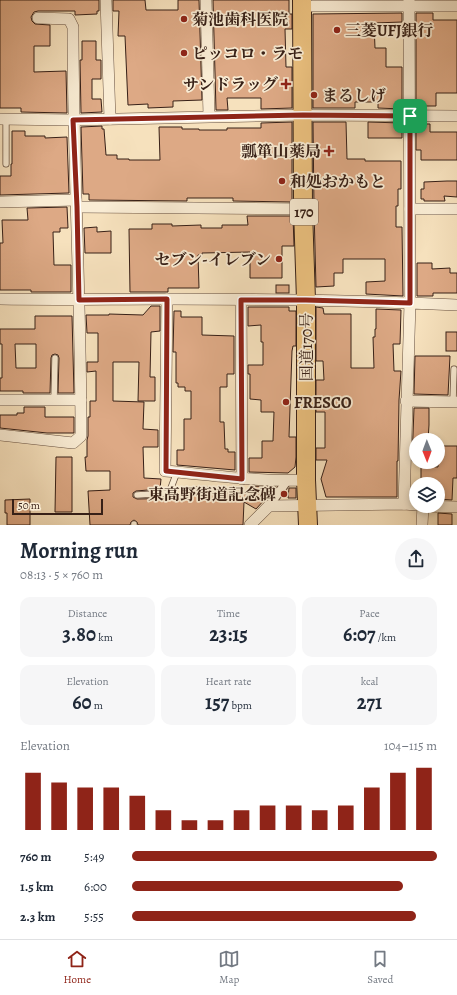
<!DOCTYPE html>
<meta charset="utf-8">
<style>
body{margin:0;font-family:Alegreya,"Noto Serif JP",serif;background:#f6f6f7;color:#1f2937;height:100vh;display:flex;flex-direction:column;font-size:15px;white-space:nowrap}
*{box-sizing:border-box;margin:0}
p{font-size:13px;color:#747a83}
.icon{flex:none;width:22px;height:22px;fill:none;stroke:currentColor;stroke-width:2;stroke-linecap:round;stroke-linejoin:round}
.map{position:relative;height:525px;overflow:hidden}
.panel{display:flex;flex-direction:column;background:#fff;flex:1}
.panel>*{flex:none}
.needle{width:26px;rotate:179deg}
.controls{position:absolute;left:409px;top:433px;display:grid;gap:8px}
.controls a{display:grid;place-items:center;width:36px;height:36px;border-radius:50%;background:#fff;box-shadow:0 2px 6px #0003;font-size:20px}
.scale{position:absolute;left:12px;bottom:10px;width:91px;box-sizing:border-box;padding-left:4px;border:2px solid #372017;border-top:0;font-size:11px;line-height:14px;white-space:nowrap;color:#372017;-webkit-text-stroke:3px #f9ecd4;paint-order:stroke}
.pin{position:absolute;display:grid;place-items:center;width:34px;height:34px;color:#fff;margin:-17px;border-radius:8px;box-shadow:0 2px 6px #0006}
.round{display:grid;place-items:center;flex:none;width:42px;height:42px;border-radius:21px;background:#f6f6f7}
.head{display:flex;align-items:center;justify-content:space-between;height:68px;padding:0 20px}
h1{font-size:22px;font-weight:600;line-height:30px}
.metrics{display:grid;grid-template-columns:repeat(3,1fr);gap:6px;height:68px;padding:4px 20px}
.metrics div{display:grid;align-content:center;border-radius:10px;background:#f6f6f7;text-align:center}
.metrics b{font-size:20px;font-weight:600}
.metrics small{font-size:11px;font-weight:400}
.metrics p{font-size:11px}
.chart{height:112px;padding:8px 20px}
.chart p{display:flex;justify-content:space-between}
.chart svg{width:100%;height:72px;margin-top:4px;stroke:#8f2418;stroke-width:6}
ul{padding:0 20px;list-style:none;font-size:13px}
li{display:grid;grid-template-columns:64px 48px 1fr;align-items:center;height:30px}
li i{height:10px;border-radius:5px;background:#8f2418}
.dock{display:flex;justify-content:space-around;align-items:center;height:56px;border-top:1px solid #e0e1e3;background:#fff;font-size:11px;color:#747a83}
.dock a{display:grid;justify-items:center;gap:2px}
.dock .current{color:#8f2418}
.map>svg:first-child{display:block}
.building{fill:#dda985;stroke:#372017;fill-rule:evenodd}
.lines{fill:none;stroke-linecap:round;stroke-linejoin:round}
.service-casing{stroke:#675040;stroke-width:7}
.pedestrian-casing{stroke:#675040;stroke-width:10}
.minor-casing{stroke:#675040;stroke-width:12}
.trunk-casing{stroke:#372017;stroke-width:20}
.service{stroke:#f9ecd4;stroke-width:5.5}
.pedestrian{stroke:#f9ecd4;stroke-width:8}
.minor{stroke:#f9ecd4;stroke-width:11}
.trunk{stroke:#ebc07e;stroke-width:18}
.route-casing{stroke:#fff;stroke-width:8}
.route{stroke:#8f2418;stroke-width:5}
.poi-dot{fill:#8f2418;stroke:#f9ecd4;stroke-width:1.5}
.labels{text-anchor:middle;stroke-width:3.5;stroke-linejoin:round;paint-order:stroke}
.shield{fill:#f9ecd4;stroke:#715d50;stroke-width:1}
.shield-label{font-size:15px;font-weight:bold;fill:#372017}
.poi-label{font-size:16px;font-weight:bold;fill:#372017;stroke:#f9ecd4;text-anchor:start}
.street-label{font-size:16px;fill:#372017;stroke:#f9ecd4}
</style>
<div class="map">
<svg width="457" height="525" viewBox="0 0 457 525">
<rect width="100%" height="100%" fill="#f6e1bd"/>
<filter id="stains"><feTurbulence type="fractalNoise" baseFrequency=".005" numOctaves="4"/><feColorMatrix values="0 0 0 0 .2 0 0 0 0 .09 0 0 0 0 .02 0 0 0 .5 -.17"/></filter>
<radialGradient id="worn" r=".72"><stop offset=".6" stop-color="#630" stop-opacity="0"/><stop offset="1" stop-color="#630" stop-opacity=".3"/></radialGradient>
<g class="building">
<polygon points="0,0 99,0 99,11 97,11 97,14 75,15 75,11 38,11 34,12 31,17 32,21 35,24 50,25 50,46 34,46 34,72 66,71 67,113 21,112 21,108 0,108"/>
<polygon points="113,0 145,0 146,10 178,10 178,0 199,0 202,100 173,101 173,107 148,108 148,104 128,105 125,36 118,36 119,11 113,11"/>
<polygon points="213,0 289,0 289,14 292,14 292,29 285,29 286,67 292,67 292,108 261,109 261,98 227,98 228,110 216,110"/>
<polygon points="402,13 402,22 374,23 375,48 386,48 386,67 402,67 402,109 378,108 378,102 355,102 355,108 313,108 313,14"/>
<polygon points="416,13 433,13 433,20 457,20 457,93 436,93 436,106 416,106"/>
<polygon points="82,41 96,41 96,60 101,60 101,79 92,79 92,99 101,99 102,112 81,113 80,60 82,60"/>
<polygon points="292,122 292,202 233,201 233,198 187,198 187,201 89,200 89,194 83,194 81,127 102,126 102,129 104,129 106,155 117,155 117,159 129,159 129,160 160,160 159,127 182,127 182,129 199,129 199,130 227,130 227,128 261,128 261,123"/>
<polygon points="313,122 346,122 347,159 365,159 365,161 401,161 401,189 398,189 398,206 396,206 396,227 402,227 403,296 366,294 366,282 385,281 385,259 343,259 343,273 334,273 334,286 316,287 314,209"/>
<polygon points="368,122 402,123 402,138 368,138"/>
<polygon points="416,124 430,124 430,132 457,132 457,160 421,160 421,150 416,150"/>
<polygon points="12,131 25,131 25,136 45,136 45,138 67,137 69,193 0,195 0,176 11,176 11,164 12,164"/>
<polygon points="447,181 457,181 457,197 444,196 445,201 424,201 424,199 421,199 421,189 424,189 424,182"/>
<polygon points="67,207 68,228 60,228 60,232 53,232 54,265 71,265 71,292 31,292 31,290 0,290 0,243 3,243 2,220 28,220 27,208"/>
<polygon points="247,216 293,216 294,246 282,246 282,278 250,278 250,252 202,253 202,255 198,255 199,288 168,288 168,292 130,292 129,229 152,229 152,224 172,224 172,226 201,225 201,228 222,228 222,225 248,225"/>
<polygon points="97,227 97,232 111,231 111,253 85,253 84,228"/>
<polygon points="417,263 432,263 432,269 450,268 450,273 457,273 457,293 433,293 433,296 417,296"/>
<rect x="276" y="285" width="13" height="8"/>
<polygon points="151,306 160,306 160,331 151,332 150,377 155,377 155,401 138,401 139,362 113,362 113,401 144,402 143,429 158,430 158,447 143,447 144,478 161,479 160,489 136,491 133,493 133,497 137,499 190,498 191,487 211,487 211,492 250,494 250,486 276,487 256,509 244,502 243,525 138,525 137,522 134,520 131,522 130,525 90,525 88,491 110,490 110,471 86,471 85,457 87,457 87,440 88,436 88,417 90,417 90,401 96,401 96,371 87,372 87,362 98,362 98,333 87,333 86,315 109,315 109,314 143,315"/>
<polygon points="248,307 289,307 289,311 296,311 296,346 293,346 292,351 289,437 296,437 296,457 295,467 288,473 249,472 249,458 262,458 262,441 273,441 274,412 261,412 261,400 250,399 250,374 248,374 248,365 263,365 263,342 261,342 261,325 248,326"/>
<polygon points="316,307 323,308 324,314 351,314 351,368 374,368 373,337 375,337 375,329 376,329 376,309 401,310 400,344 393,344 394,371 401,371 399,400 398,461 397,461 397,497 326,497 321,479 327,460 316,460 316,448 325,448 325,412 316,412 316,380 324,380 323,361 316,361"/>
<polygon points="174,311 181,311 181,317 202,317 202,335 234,336 234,374 227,374 227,387 220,387 220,422 224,422 225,449 228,449 228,452 235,452 235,470 177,465 177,450 184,450 184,419 191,419 191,391 185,391 185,387 178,387 178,383 176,383 176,352 173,352"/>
<path d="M35,316H72L74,393H58L59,358L58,355L55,354L52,355L51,358L50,393H23V391H0V378H2V344H0V329H35ZM15,344H36V368H16Z"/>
<rect x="446" y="332" width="11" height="19"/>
<polygon points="415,356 450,356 448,395 414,394"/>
<polygon points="24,407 45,407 45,417 74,417 74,433 47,433 0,428 0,415 17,415 17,413 24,413"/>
<polygon points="414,408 429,408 429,425 428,440 416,440 416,461 412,461"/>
<polygon points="438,446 457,446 457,478 453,478 452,500 438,499 438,484 421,484 421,466 438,467"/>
<polygon points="56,457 72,457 72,512 55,512"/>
<polygon points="289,488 296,488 296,498 288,498"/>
<polygon points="30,499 30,525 7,525 7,513 5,513 5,500"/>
<polygon points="438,513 452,514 452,525 438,525"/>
</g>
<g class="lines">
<g class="service-casing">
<g id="service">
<polyline points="6,119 6,164"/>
<polyline points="54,400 55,358"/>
<polyline points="453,401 454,369"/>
<polyline points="137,495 169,493 177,472"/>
<polyline points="134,524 134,525"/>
</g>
</g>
<g class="pedestrian-casing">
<polyline id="pedestrian" points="269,506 287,481"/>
</g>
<g class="minor-casing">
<g id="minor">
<polyline points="106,0 110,119"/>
<polyline points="206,0 209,116"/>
<polyline points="302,6 457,6"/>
<polyline points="0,119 73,120 303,115 457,116"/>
<polyline points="0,202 76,200"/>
<polyline points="77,207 303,209"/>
<polyline points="410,209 457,209"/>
<path d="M0,299C56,300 111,299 167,299C248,299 329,300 410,303L409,0"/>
<path d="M167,299L165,471C212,475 259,482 306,480"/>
<polyline points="241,300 242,479"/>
<polyline points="0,400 81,400"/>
<polyline points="406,401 457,402"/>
<path d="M0,435L73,443L81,436C81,300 73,163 73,27L69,19L38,18"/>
<polyline points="404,504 410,303 457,305"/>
<polyline points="423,506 457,507"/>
<polyline points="250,525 269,506 404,504 416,505"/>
<polyline points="422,525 423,506"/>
</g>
</g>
<g class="trunk-casing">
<polyline id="trunk" points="302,0 303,209 306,300 306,480 308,525"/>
</g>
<use href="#service" class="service"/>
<use href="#pedestrian" class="pedestrian"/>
<use href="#minor" class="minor"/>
<use href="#trunk" class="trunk"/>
</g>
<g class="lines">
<g class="route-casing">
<polygon id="route" points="303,115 410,116 410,303 306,300 241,300 242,479 166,471 167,299 79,300 77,207 73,120"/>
</g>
<use href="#route" class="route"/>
</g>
<g class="poi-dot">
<circle cx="184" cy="19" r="4"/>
<circle cx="337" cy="30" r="4"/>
<circle cx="184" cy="53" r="4"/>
<path d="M284 78h4v4h4v4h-4v4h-4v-4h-4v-4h4z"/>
<circle cx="314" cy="95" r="4"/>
<path d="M327 145h4v4h4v4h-4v4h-4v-4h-4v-4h4z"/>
<circle cx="282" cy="181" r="4"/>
<circle cx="279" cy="259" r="4"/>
<circle cx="286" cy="402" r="4"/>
<circle cx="284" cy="494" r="4"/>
</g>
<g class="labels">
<rect class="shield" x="290" y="199" width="28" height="26" rx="3"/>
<g class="shield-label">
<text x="304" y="217">170</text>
</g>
<g class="poi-label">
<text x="192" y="25">菊池歯科医院</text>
<text x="345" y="36">三菱UFJ銀行</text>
<text x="192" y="59">ピッコロ・ラモ</text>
<text x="278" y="90" text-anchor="end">サンドラッグ</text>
<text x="322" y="101">まるしげ</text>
<text x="321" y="157" text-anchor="end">瓢箪山薬局</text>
<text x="290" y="187">和処おかもと</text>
<text x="271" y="265" text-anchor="end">セブン-イレブン</text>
<text x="294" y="408">FRESCO</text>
<text x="276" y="500" text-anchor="end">東高野街道記念碑</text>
</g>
<g class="street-label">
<text transform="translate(306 347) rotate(-90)" y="6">国道170号</text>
</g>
</g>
<rect width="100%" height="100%" filter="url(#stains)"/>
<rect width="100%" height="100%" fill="url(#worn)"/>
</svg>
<div class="controls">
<a><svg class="needle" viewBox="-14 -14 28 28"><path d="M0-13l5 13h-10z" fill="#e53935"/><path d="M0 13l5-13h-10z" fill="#747a83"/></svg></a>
<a><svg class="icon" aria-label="layers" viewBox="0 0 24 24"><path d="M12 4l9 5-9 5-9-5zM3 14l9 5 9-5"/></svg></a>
</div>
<div class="scale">50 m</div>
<div class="pin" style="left:410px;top:116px;background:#1e9e55"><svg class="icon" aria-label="arrive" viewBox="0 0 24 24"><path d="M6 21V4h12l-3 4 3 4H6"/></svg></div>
</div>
<section class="panel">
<div class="head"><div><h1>Morning run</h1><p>08:13 · 5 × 760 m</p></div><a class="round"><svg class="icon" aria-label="share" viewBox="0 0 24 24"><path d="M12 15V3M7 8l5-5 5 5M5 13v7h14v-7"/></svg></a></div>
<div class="metrics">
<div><p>Distance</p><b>3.80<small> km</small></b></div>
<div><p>Time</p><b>23:15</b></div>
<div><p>Pace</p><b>6:07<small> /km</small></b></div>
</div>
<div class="metrics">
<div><p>Elevation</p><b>60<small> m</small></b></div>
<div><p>Heart rate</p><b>157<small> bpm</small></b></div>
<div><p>kcal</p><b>271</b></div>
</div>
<div class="chart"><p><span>Elevation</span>104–115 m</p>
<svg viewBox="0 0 160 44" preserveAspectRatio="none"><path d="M5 44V9M15 44V15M25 44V18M35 44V18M45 44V23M55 44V32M65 44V38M75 44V38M85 44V32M95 44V29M105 44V29M115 44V32M125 44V29M135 44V18M145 44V9M155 44V6"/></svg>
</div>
<ul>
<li><b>760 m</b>5:49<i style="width:100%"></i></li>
<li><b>1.5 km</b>6:00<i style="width:89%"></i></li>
<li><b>2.3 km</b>5:55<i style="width:93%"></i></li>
</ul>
</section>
<nav class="dock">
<a class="current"><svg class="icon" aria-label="home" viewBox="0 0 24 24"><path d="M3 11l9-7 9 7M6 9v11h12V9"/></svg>Home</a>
<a><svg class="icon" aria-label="map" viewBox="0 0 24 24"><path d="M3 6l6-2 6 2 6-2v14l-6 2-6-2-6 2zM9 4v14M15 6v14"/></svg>Map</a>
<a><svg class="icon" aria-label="saved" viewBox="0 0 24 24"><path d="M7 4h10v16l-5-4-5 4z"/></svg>Saved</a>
</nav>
